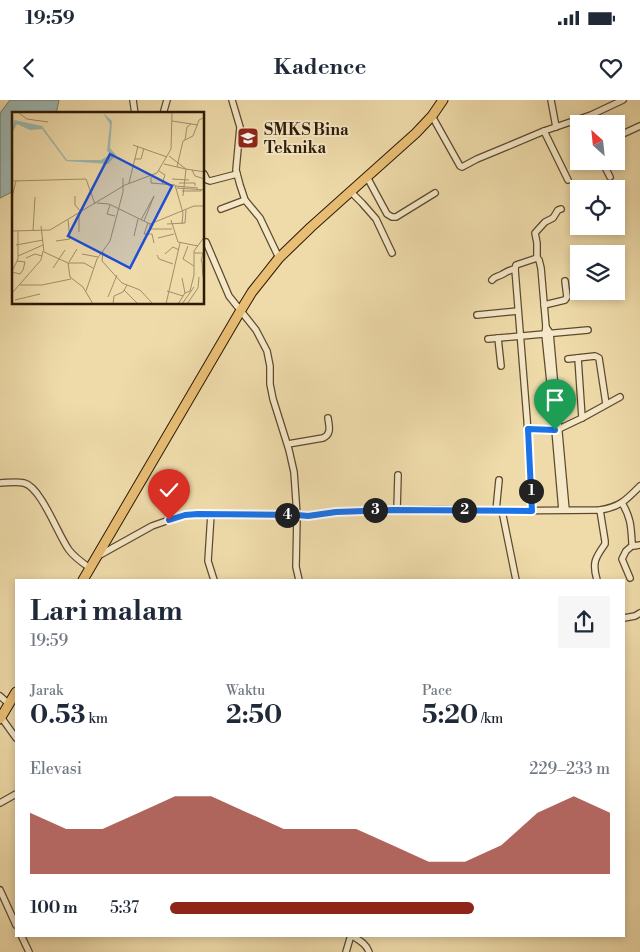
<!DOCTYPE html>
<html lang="id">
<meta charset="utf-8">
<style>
body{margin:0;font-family:"Libre Bodoni",serif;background:#f6f6f7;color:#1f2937;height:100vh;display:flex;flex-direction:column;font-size:19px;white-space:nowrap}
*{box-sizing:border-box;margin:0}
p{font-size:16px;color:#747a83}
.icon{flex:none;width:28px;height:28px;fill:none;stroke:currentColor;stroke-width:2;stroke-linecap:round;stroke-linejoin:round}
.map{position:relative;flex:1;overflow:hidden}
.drawer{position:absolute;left:15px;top:479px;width:610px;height:358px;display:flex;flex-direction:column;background:#fff;border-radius:0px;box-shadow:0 2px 8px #0003}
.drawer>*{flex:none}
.needle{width:32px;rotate:333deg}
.tools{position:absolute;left:570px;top:15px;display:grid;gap:10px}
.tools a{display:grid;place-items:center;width:55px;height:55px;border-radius:0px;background:#fff;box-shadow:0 2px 8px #0003;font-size:25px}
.pin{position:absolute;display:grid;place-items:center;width:42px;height:42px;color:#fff;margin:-51px -21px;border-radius:50% 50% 50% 0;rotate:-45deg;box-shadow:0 0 5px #0007}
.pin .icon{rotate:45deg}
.km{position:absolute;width:25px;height:25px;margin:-12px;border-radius:50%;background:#222;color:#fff;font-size:14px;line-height:25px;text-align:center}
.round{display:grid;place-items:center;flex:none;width:52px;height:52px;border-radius:0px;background:#f6f6f7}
.summary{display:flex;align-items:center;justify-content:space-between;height:85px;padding:0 15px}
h1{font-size:28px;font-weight:700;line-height:38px}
.metrics{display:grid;grid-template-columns:repeat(3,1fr);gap:8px;height:85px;padding:5px 15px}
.metrics div{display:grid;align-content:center}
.metrics b{font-size:25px;font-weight:700}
.metrics small{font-size:14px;font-weight:400}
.metrics p{font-size:14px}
.chart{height:140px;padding:10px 15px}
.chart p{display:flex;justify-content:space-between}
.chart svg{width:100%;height:90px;margin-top:5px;fill:#8f2418;opacity:.7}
ul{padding:0 15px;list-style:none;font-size:16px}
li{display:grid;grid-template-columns:80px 60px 1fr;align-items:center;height:38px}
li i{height:12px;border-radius:6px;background:#8f2418}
.status{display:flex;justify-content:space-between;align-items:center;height:35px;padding:0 25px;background:#fff;direction:ltr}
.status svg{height:14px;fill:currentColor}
header{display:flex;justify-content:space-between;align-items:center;height:65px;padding:0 15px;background:#fff;font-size:22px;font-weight:700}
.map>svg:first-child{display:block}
.water{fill:#9eb9b3;stroke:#70796d}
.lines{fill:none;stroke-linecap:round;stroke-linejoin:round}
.minor-casing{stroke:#5d4a2e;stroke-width:8}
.primary-casing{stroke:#2c1a05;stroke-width:11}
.minor{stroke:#f5e8c8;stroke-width:5.5}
.primary{stroke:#e8be75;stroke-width:9}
.route-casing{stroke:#fff;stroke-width:10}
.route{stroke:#1a73e8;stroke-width:6}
.labels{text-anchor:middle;stroke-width:4;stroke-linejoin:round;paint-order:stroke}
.poi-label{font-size:16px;font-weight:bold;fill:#2c1a05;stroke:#f5e8c8;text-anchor:start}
.inset-road{fill:none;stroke:#a18e68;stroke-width:1}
.view{fill:#1d4ed8;fill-opacity:0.15;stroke:#1d4ed8;stroke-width:2.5}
.inset-edge{fill:none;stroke:#2c1a05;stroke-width:2.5}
</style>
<div class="status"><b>19:59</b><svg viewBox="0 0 49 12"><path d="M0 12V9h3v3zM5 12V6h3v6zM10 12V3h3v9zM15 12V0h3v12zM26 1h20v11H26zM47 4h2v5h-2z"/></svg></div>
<header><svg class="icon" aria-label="back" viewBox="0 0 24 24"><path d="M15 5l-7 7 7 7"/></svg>Kadence<svg class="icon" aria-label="heart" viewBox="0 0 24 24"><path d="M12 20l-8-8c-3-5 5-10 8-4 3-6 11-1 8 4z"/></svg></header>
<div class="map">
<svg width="640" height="852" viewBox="0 0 640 852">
<rect width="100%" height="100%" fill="#efdbaa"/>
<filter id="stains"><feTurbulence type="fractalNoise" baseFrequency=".004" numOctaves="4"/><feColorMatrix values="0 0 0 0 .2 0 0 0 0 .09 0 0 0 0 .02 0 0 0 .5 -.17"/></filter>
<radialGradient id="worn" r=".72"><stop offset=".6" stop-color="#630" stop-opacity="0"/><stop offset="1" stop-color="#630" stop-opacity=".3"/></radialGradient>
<polygon class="water" points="10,0 59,0 56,14 14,14 14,91 0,98 0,13"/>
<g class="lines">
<g class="minor-casing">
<g id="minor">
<polyline points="133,0 135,14"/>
<polyline points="232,0 240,27 236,70 240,85 245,100 260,118 279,158"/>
<polyline points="551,0 556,27"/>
<polyline points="163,14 167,0"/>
<polyline points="432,16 460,66 462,67 477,59 506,47 544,31 591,15 623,0"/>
<polyline points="544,31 568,80"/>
<polyline points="616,37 640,26"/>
<polyline points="602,61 610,77"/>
<polyline points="204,74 207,80 210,81 237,74"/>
<polyline points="367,77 387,114 392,117 396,117 435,93"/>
<polyline points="351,92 362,103 376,119 392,153"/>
<polyline points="221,109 245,100"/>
<polyline points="206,142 229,196 256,230 267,251 270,266 270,284 273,299 289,350 294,372 297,415 296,467 299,480"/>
<polyline points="537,158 537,143 535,133 545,122 553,118 558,110 561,109"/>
<path d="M492,180C495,176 497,177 501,175C507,172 508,170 515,169"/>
<polyline points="544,205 565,200 567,197 565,181"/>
<polyline points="477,215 518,211"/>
<polyline points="546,227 550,233 566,410"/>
<polyline points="498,238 501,266"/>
<polyline points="488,239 588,230"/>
<polyline points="578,258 582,318"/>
<polyline points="568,259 595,256 599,258 606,304"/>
<polyline points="528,329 559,329 582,318 620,297"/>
<path d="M288,344L323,338C332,334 329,326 328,318"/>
<path d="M0,383C7,383 16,381 24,383C41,387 58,435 69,450C75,458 83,463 90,468"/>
<path d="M622,403C631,418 631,426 632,443L634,446L640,445"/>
<polyline points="397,410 398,375"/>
<polyline points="496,411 499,380"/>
<polyline points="502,411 516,480"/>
<polyline points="532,411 527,319 515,169 516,165 537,158 539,160 541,168 546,227 545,234 555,330 562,410"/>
<polyline points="211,414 208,461 214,480"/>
<path d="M98,456L152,426L169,420L185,415L198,414L297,415L308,416L336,412L393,410L437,409L488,411L600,410C620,407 626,400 640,386"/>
<polyline points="630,478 622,459 626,451 633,445"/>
<path d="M597,480C592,463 595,458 605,444V441L600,410"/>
<polyline points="624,518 635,516 640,513"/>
<polyline points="0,596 9,604"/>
<polyline points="1,617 16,638"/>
<polyline points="0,703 16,694"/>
<polyline points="0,790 16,825"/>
<polyline points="21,835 29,852"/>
<path d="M351,835C358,840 366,843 369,852"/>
<polyline points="346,852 351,835"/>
</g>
</g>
<g class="primary-casing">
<g id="primary">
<polyline points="83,480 241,210 252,192 279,158 311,127 416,33 432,16 443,0"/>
<polyline points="0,619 16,592"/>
</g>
</g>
<use href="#minor" class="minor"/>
<use href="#primary" class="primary"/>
</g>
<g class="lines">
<g class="route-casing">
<polyline id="route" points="169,420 185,415 198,414 297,415 308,416 336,412 393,410 532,411 528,329 555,330"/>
</g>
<use href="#route" class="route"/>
</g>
<defs>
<g id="school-square" transform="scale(1.125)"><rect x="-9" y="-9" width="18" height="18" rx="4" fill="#8f2418" stroke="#f5e8c8"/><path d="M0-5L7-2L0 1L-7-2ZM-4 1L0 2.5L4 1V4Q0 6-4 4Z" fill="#fff"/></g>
</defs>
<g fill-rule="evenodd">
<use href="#school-square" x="248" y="38"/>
</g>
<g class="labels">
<g class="poi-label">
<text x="264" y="35">SMKS Bina<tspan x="264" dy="18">Teknika</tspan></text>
</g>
</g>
<g transform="translate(12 12)">
<rect width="192" height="192" fill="#efdbaa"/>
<path d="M91,1L100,9L98,36L104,43L96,52L54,49L30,17L18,18L5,12L0,21L2,8L30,14L55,48H89L99,42L95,39L98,12Z" fill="#9eb9b3"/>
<path class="inset-road" d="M7,1L15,7L36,10M160,9L186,13M173,28L175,15L179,12M121,33L155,45M157,44L174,57L193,60M123,47H129L132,36M152,52L174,57M165,55L171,29L181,24L187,8L193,5M180,58L183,64L193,67M147,59L153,63L150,72M139,65V71L163,73L171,101L170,112M160,67L177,68M0,69L74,67L83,92M117,71L126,34M167,71H183V74M164,74L186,76M165,76L193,78M170,79H189V77M63,84V93L69,100M171,84L174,57M0,85L4,69M85,91L97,92L138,112L182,94H193M98,93L95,102L103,104M129,108L142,84L132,109M159,108L166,130L186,134M136,111L132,122H140L142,131M138,112V117H160M155,112L173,111L174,98M29,114L32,140L56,151L58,165L71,175L81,192M0,119L38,118L113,73L145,61L159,37L160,1M21,119L23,85M67,120V102M122,124L126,107M146,126L162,122M44,129L58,127L56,108M4,133L31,128M176,134L171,147L182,154M91,140L90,149L110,171L128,178L141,192M182,141H191L189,149L193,152M70,142L86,145M153,142L161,135L167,138M145,143L147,147L161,152M6,144L31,133M14,146L23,142L30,144M57,150L65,137M190,150L191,165M56,151H72L81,156M41,156L53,138M0,159L6,147V119M0,160L8,162L11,158L13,150L5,149M170,166L173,181M8,173H30L59,167M112,178L126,192M74,179L85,147L98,129L111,80V66M155,179L171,184M1,180L29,148L31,139M96,185L105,163M3,188L28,182M101,192L102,184L111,180L115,173M154,192L168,131M166,192L173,181L178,179L182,163V139L193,124M170,192L182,175M175,192L186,176L187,165"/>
<path class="view" d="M98,42L160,74L118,156L56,124Z"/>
<rect width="192" height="192" class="inset-edge"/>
</g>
<rect width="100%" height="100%" filter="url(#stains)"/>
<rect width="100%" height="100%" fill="url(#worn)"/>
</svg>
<div class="tools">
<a><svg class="needle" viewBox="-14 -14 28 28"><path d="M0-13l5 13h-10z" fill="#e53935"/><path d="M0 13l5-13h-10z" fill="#747a83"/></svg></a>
<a><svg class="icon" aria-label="locate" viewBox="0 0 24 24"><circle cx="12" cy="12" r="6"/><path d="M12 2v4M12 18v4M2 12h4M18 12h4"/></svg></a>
<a><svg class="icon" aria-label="layers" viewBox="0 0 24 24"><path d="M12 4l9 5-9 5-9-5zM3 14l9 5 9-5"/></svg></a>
</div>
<div class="pin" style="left:555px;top:330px;background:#1e9e55"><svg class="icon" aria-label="arrive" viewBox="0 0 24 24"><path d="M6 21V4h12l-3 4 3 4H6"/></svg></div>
<div class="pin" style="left:169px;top:420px;background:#d93025"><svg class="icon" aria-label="check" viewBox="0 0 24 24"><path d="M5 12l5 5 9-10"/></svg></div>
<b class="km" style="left:531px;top:391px">1</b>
<b class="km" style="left:464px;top:410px">2</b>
<b class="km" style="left:375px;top:410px">3</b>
<b class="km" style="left:287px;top:415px">4</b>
<section class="drawer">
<div class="summary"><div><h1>Lari malam</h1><p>19:59</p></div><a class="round"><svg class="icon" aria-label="share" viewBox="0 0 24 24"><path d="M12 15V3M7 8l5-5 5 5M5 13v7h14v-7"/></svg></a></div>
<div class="metrics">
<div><p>Jarak</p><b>0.53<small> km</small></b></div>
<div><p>Waktu</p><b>2:50</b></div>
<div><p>Pace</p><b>5:20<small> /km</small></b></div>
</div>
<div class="chart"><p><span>Elevasi</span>229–233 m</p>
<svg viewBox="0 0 160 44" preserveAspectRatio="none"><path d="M0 44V14L10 22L20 22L30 14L40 6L50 6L60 14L70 22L80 22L90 22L100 30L110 38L120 38L130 30L140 14L150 6L160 14V44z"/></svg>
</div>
<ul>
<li><b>100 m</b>5:37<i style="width:69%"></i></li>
</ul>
</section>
</div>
